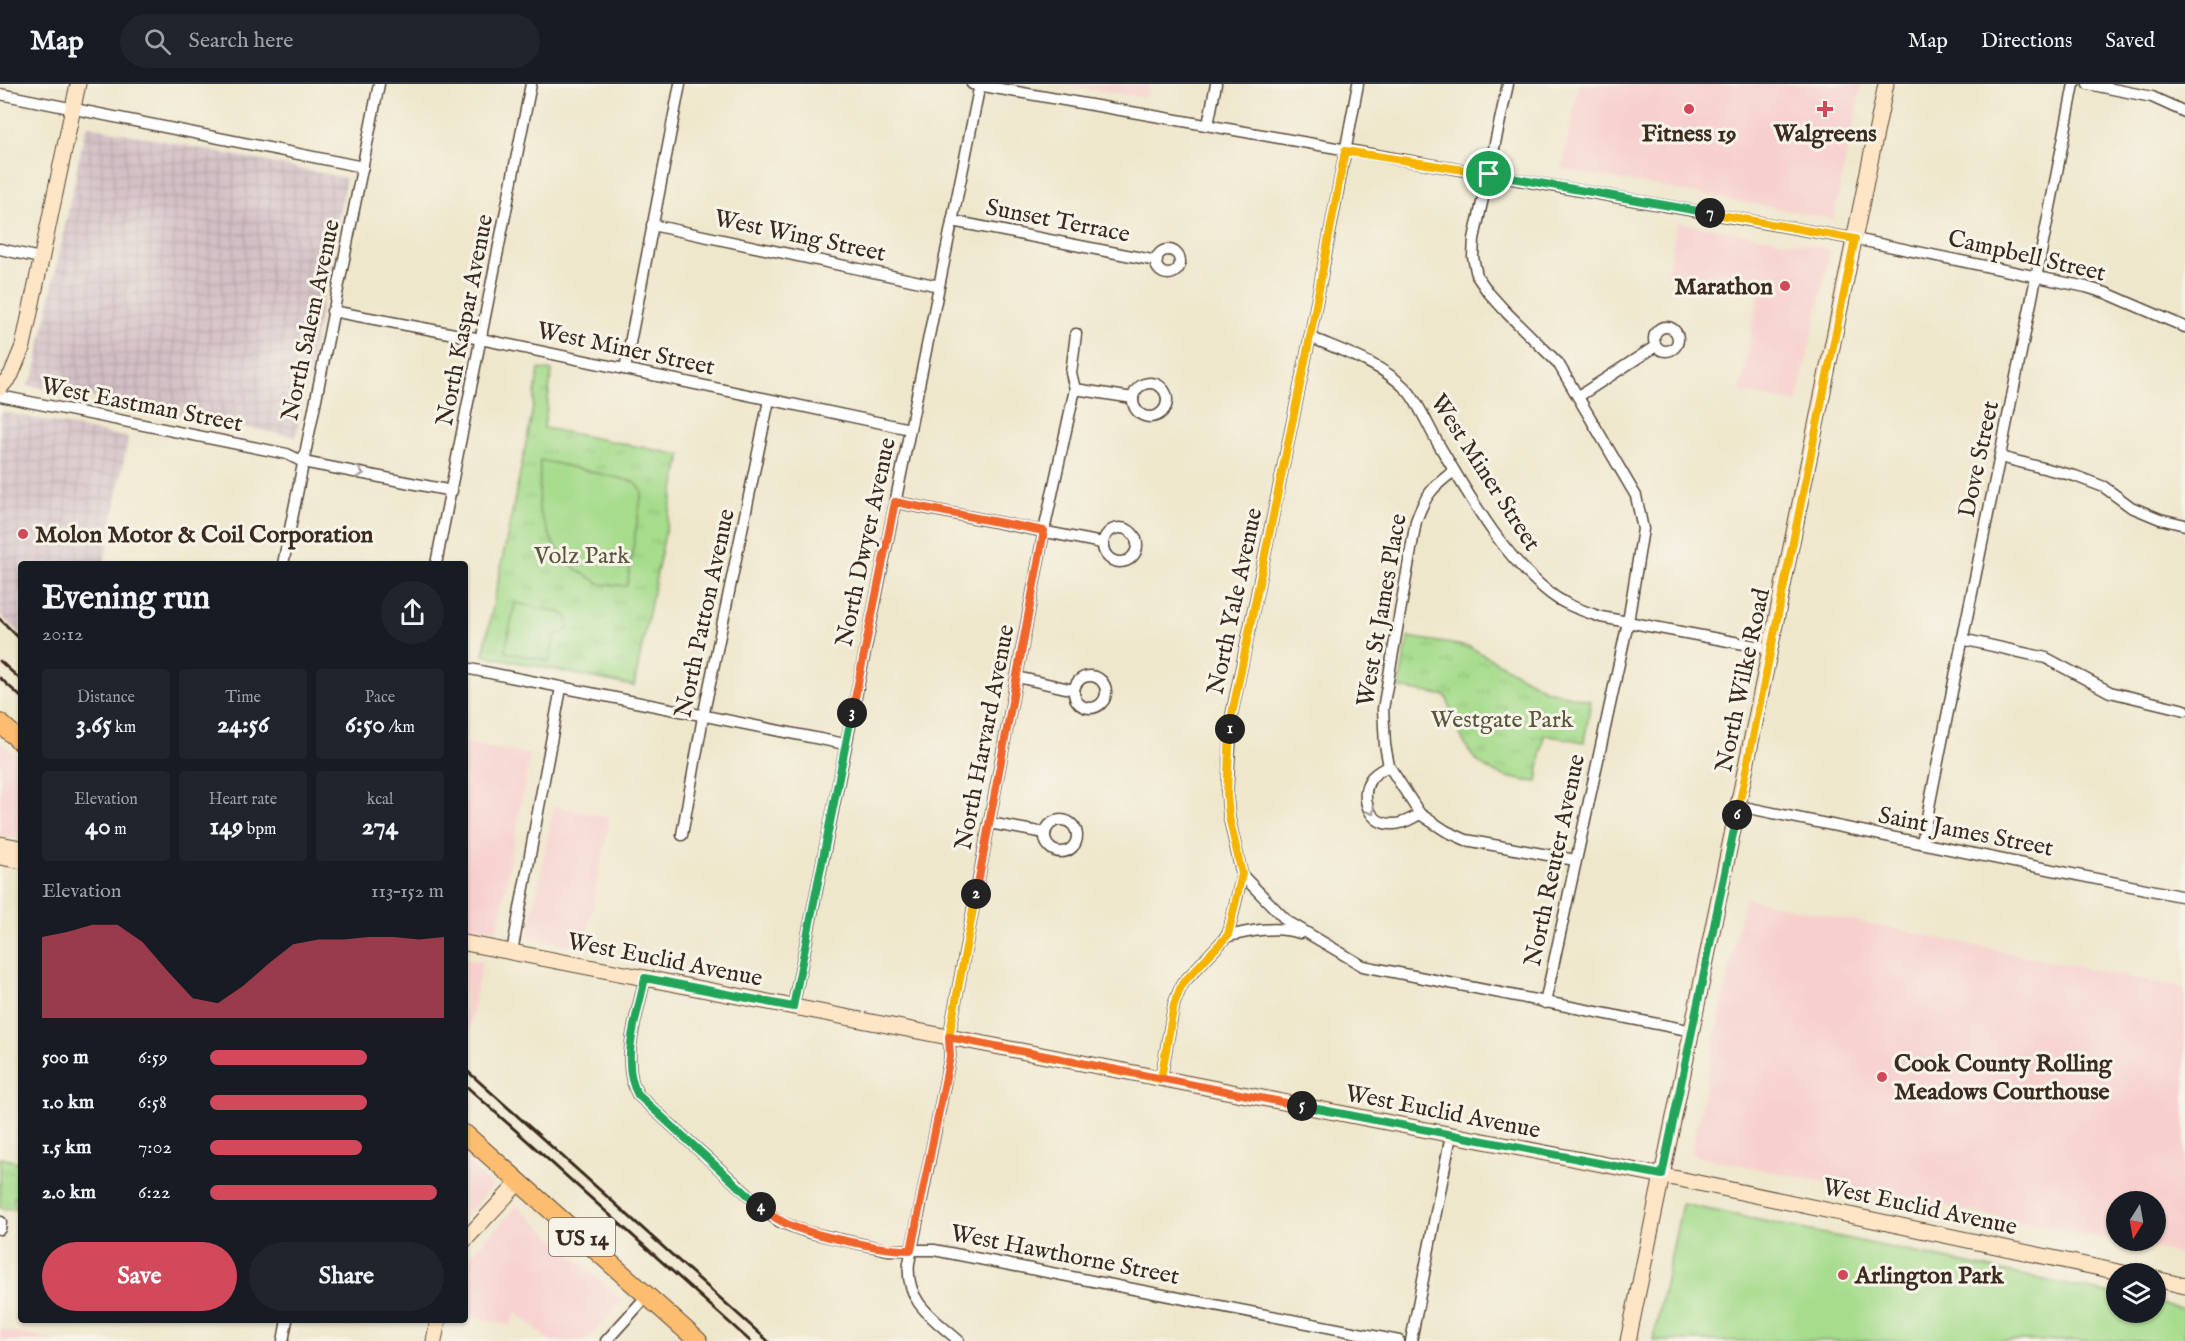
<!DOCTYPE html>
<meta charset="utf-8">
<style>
body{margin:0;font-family:"IM FELL English",serif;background:#20242c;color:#f1f3f6;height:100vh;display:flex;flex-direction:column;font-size:22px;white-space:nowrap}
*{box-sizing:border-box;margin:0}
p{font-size:20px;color:#9ea1a6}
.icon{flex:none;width:33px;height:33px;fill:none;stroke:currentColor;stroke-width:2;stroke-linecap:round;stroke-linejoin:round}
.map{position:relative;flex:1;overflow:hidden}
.side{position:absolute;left:18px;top:477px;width:450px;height:762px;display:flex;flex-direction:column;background:#171b24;border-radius:6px;box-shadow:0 2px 4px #0004}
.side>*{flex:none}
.needle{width:39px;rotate:191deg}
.fabs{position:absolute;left:2106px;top:1107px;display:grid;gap:12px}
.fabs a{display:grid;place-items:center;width:60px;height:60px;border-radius:50%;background:#171b24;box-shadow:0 2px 4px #0004;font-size:30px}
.pin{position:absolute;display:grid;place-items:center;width:51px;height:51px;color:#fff;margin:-26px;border:3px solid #fff;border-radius:50%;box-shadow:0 2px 6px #0007}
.km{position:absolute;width:30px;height:30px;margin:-15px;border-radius:50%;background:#222;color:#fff;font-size:16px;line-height:30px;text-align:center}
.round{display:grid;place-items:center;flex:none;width:63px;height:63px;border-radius:32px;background:#20242c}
.headline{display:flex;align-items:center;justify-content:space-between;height:102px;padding:0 24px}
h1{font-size:33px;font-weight:700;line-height:45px}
.stats{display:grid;grid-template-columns:repeat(3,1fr);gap:9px;height:102px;padding:6px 24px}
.stats div{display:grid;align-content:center;border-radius:6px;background:#20242c;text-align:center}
.stats b{font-size:26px;font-weight:700}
.stats small{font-size:16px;font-weight:400}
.stats p{font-size:16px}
.chart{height:168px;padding:12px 24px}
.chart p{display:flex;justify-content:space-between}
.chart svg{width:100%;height:108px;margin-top:6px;fill:#d1495b;opacity:.7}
.button{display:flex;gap:12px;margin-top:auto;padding:12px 24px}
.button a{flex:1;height:69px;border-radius:36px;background:#d1495b;color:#fff;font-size:24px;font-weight:700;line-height:69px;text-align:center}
.button a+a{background:#20242c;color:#f1f3f6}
ul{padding:0 24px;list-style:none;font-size:20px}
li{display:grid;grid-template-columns:96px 72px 1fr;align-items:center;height:45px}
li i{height:15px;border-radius:8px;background:#d1495b}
header{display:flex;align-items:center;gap:36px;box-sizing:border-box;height:84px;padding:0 30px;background:#171b24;border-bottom:2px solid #363941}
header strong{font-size:28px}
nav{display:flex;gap:33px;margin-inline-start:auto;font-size:21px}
.search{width:420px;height:54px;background:#20242c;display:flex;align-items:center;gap:15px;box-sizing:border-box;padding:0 21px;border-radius:33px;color:#9ea1a6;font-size:22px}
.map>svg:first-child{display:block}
.built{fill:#f7d0ce;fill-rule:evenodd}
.industrial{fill:url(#industrial-grid)}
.park{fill:url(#park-tufts);stroke:#708355;stroke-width:1.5}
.pitch{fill:#a6dc8c;stroke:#708355;stroke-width:1.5}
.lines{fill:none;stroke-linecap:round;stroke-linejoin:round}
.street-casing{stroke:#564638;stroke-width:13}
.secondary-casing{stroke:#564638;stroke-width:17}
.primary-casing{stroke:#564638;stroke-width:20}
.street{stroke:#fff;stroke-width:10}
.secondary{stroke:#fee5c5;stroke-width:15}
.primary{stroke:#fcbd6f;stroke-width:18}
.rail{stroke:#3b2a1e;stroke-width:3}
.oneway{stroke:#a79f9a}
.split-1-casing{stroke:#fff;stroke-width:12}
.split-2-casing{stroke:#fff;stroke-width:12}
.split-3-casing{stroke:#fff;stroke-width:12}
.split-4-casing{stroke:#fff;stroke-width:12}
.split-5-casing{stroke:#fff;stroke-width:12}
.split-6-casing{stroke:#fff;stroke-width:12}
.split-7-casing{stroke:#fff;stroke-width:12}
.split-8-casing{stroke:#fff;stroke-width:12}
.split-1{stroke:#f5b400;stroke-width:8}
.split-2{stroke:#f5b400;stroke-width:8}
.split-3{stroke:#f0652b;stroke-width:8}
.split-4{stroke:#22a559;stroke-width:8}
.split-5{stroke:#f0652b;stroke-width:8}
.split-6{stroke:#22a559;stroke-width:8}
.split-7{stroke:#f5b400;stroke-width:8}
.split-8{stroke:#22a559;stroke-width:8}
.poi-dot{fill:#d1495b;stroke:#f7f3e8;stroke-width:2}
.labels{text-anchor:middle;stroke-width:6;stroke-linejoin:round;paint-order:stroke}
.shield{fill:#f7f3e8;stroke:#73665b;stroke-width:1.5}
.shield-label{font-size:22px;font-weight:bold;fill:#3b2a1e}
.poi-label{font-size:24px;font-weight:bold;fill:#3b2a1e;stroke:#f7f3e8;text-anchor:start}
.street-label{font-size:24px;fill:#3b2a1e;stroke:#f7f3e8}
.park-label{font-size:24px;fill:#56563a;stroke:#f7f3e8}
</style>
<header>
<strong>Map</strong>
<div class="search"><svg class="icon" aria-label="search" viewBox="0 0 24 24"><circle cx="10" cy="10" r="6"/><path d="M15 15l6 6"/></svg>Search here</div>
<nav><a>Map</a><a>Directions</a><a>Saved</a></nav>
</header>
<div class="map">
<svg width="2185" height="1257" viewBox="0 0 2185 1257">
<defs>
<pattern id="industrial-grid" width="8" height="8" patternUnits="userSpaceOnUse" patternTransform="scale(1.5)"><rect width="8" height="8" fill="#d2bec4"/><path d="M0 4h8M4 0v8" fill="none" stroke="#b5a3a8"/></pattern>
<pattern id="park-tufts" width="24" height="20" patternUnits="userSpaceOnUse" patternTransform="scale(1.5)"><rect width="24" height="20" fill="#a6dc8c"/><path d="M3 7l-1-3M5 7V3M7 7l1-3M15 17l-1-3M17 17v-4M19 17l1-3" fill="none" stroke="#90bd78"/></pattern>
</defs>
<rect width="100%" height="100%" fill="#f7f3e8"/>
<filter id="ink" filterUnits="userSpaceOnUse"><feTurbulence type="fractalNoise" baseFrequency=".0167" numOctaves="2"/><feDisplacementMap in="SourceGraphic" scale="12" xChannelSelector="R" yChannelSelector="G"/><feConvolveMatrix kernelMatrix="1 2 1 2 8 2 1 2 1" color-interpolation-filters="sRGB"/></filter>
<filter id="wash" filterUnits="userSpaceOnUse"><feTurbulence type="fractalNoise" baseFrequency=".008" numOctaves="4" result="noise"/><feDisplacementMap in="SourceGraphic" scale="24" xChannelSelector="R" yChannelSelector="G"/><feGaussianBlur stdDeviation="1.35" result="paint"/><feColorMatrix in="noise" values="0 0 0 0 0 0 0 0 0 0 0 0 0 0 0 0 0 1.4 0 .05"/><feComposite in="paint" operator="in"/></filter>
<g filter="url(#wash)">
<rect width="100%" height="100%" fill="#efe7cc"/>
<g class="built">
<polygon points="1057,0 1149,0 1146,14"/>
<polygon points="1579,0 1862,0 1833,135 1562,85"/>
<polygon points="1677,138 1826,164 1830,169 1797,319 1740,308 1759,210 1667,192"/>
<polygon points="0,658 21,674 21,756 0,752"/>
<polygon points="465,659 530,671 497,847 465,840"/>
<polygon points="554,722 610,734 584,864 528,853"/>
<path d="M1744,814L2185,905V1171L1696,1072L1692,1067ZM2116,1118H2156V1156H2116Z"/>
<polygon points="465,875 482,878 465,964"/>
<polygon points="465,1076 493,1102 465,1133"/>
<polygon points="517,1121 622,1217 586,1257 550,1257 516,1228 510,1242 465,1231 465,1178"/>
<polygon points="0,1245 54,1257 0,1257"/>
</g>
<g class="industrial">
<polygon points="89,42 346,94 296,353 27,301 34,292 85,46"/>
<polygon points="3,328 128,354 104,480 21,480 21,550 0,531 0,332"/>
</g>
<g class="park">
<polygon points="539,285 552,287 544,344 681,371 634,602 483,571 530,340"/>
<path d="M1408,553L1470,563L1546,606L1591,617L1584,658L1544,651L1537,698C1470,691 1466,668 1446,612L1399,604Z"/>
<polygon points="21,1070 21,1114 14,1113 16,1125 0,1124 0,1074 19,1078"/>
</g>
<g class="pitch">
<polygon points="540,376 635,398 642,407 627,502 601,500 577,486 554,461 539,427"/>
<polygon points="515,519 560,528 567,532 568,544 563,549 555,551 549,577 505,568"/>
<polygon points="1682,1120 2116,1211 2116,1228 2156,1228 2156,1219 2185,1225 2185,1257 1653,1257"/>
</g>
</g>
<g filter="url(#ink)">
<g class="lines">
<g class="street-casing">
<g id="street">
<polyline points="972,0 1855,155 2086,203 2106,209 2185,243"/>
<polyline points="1508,0 1474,155 1473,173 1477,192 1488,208 1507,229 1558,279 1636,412 1643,445 1628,538 1545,919"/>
<polyline points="2088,0 2152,13 2185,28"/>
<polyline points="0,10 363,83"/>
<polyline points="1208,41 1216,0"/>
<polyline points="952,137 1157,177"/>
<polyline points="652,141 939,202"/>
<polyline points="0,165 40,174"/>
<circle cx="1168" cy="178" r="12"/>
<polyline points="332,227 481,255 910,345"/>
<circle cx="1666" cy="255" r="12"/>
<path d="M1310,253C1342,267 1381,279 1406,305C1418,317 1430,346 1439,361C1470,413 1502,472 1551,510C1565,521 1584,527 1601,533L1771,565"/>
<polyline points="625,285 680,0"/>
<circle cx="1150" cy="316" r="17"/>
<polyline points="1075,305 1133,314"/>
<polyline points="0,312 287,370 303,378 452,407"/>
<polyline points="1579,312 1656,262"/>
<polyline points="2000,373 2075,392 2104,403 2131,423 2160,435 2185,441"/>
<path d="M1454,387C1432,403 1425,412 1416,437L1383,625L1385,661L1389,682L1420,730L1446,747L1466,756L1575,776"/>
<polyline points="895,418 1102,459"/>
<circle cx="1120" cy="461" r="17"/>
<polyline points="283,480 379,0"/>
<polyline points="436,480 531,0"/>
<polyline points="1962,555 2046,574 2110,608 2185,626"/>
<polyline points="465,584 845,660"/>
<circle cx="1090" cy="608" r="16"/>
<polyline points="1017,593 1074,606"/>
<path d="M1389,682C1383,685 1374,689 1370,696C1359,714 1370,742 1394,740C1404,740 1412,734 1420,730"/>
<polyline points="1739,722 2185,813"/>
<circle cx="1061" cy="752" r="16"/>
<polyline points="989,739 1045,749"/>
<polyline points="682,751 703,633 769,316"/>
<path d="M1922,759C1971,506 2026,253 2074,0"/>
<polyline points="1242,791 1287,837 1363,882 1693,947"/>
<path d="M1225,853C1249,847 1276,841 1300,849"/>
<polyline points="512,868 561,604"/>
<path d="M645,894C638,930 619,978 638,1011L768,1129L780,1138L807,1148L888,1166H934L1399,1257"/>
<polyline points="793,923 980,0"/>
<polyline points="1161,995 1174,920 1182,900 1228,851 1242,791 1229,733 1227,710 1232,629 1310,253 1358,0"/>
<polyline points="0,1145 1,1138"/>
<polyline points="283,1257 287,1236"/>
<polyline points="606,1257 647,1212"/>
<path d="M959,1257C933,1234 905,1218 909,1179L950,973L949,953L1044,447L1075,305L1071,289L1076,250"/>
<polyline points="1411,1257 1451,1051"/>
</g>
</g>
<g class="secondary-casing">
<g id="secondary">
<polyline points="0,304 11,291 23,262 78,0"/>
<polyline points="0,760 21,764"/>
<polyline points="0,773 21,777"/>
<polyline points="465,859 1684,1096 2128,1190"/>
<polyline points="465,1156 519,1098"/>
<polyline points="2156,1195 2185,1202"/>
<polyline points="434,1257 438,1236"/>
<polyline points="1628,1257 1886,0"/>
</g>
</g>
<g class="primary-casing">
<g id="primary">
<polyline points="0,639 21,658"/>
<polyline points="465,1050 698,1257"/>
</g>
</g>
<use href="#street" class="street"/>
<use href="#secondary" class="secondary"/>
<use href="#primary" class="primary"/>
<g class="rail">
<polyline points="0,535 21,556"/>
<polyline points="0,577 21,596"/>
<polyline points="0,594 21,613"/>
<polyline points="465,985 768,1257"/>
<polyline points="465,1001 750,1257"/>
</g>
</g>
<defs><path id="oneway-chevron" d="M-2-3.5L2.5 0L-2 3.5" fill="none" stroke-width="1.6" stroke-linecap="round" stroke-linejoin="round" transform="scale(1.5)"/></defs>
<g class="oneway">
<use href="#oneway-chevron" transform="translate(360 389) rotate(11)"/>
<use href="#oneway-chevron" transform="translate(1371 727) rotate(58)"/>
</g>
</g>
<g class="lines" filter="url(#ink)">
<g class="split-1-casing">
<polyline id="split-1" points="1230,645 1232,630 1310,253 1345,67 1489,90"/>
</g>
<g class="split-2-casing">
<polyline id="split-2" points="976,810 949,953 1161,995 1174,920 1182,900 1228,851 1242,790 1229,733 1227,710 1230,645"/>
</g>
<g class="split-3-casing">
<polyline id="split-3" points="852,629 895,418 1044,447 976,810"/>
</g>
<g class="split-4-casing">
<path id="split-4" d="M761,1123L638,1011C619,978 638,930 645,894L793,923L852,629"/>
</g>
<g class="split-5-casing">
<path id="split-5" d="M761,1123C784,1144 812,1149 842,1156C865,1161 887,1166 911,1166L950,973L949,953L1302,1022"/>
</g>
<g class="split-6-casing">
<polyline id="split-6" points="1302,1022 1662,1091 1737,731"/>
</g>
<g class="split-7-casing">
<polyline id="split-7" points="1710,129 1855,155 1737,731"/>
</g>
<g class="split-8-casing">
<polyline id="split-8" points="1489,90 1710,129"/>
</g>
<use href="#split-1" class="split-1"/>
<use href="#split-2" class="split-2"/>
<use href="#split-3" class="split-3"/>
<use href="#split-4" class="split-4"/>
<use href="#split-5" class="split-5"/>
<use href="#split-6" class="split-6"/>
<use href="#split-7" class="split-7"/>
<use href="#split-8" class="split-8"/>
</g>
<g class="poi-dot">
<circle cx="1689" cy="25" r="6"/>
<path d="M1822 16h6v6h6v6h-6v6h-6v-6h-6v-6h6z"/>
<circle cx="1785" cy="202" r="6"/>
<circle cx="23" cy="450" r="6"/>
<circle cx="1882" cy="993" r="6"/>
<circle cx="1843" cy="1191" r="6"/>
</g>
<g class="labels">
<rect class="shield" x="549" y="1134" width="66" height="38" rx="4.5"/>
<g class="shield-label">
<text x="582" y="1161">US 14</text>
</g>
<g class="poi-label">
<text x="1689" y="57" text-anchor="middle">Fitness 19</text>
<text x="1825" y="57" text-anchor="middle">Walgreens</text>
<text x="1773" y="210" text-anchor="end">Marathon</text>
<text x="35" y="458">Molon Motor &amp; Coil Corporation</text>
<text x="1894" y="987">Cook County Rolling<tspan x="1894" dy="28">Meadows Courthouse</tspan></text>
<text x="1855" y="1199">Arlington Park</text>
</g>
<g class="street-label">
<text transform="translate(1058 136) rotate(11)" y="8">Sunset Terrace</text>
<text transform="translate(800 151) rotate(12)" y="8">West Wing Street</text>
<text transform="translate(2027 171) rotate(13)" y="8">Campbell Street</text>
<text transform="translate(310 236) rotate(-78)" y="8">North Salem Avenue</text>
<text transform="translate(464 236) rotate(-79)" y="8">North Kaspar Avenue</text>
<text transform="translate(626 264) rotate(12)" y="8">West Miner Street</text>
<text transform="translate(142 320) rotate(11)" y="8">West Eastman Street</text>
<text transform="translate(1978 375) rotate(-78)" y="8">Dove Street</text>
<text transform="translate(1486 388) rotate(57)" y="8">West Miner Street</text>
<text transform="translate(865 458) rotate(-78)" y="8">North Dwyer Avenue</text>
<text transform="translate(1234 517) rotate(-78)" y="8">North Yale Avenue</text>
<text transform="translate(1381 526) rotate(-80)" y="8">West St James Place</text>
<text transform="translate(704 529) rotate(-78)" y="8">North Patton Avenue</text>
<text transform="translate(1742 596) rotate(-78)" y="8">North Wilke Road</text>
<text transform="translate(984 653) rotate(-79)" y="8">North Harvard Avenue</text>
<text transform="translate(1966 747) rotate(11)" y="8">Saint James Street</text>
<text transform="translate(1554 776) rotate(-78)" y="8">North Reuter Avenue</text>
<text transform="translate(665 875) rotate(11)" y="8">West Euclid Avenue</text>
<text transform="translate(1443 1027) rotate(11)" y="8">West Euclid Avenue</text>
<text transform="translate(1920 1122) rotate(12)" y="8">West Euclid Avenue</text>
<text transform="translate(1065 1170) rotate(11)" y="8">West Hawthorne Street</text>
</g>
<g class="park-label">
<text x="582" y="479">Volz Park</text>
<text x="1502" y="643">Westgate Park</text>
</g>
</g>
</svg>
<div class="fabs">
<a><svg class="needle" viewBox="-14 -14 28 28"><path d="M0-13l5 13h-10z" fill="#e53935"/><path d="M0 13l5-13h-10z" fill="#9ea1a6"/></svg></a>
<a><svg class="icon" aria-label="layers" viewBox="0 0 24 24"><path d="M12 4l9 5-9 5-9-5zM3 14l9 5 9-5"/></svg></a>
</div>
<div class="pin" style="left:1489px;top:90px;background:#1e9e55"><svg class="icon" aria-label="arrive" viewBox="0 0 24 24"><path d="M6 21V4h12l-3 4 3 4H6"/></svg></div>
<b class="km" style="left:1230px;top:645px">1</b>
<b class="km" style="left:976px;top:810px">2</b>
<b class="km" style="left:852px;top:629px">3</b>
<b class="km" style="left:761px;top:1123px">4</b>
<b class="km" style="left:1302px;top:1022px">5</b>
<b class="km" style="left:1737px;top:731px">6</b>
<b class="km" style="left:1710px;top:129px">7</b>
<section class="side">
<div class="headline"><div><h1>Evening run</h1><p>20:12</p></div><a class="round"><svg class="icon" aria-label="share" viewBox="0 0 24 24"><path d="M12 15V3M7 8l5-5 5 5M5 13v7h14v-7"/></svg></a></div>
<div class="stats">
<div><p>Distance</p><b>3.65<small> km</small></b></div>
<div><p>Time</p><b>24:56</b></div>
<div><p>Pace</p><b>6:50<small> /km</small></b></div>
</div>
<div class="stats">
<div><p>Elevation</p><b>40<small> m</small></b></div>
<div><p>Heart rate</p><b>149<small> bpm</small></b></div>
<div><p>kcal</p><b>274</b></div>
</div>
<div class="chart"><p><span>Elevation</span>113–152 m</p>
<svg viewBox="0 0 160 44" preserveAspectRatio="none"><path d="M0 44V11L10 9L20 6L30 6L40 13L50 25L60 36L70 38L80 31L90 22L100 14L110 12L120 12L130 11L140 11L150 12L160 11V44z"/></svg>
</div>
<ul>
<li><b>500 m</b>6:59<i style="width:67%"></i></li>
<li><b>1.0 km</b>6:58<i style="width:67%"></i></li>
<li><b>1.5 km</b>7:02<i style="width:65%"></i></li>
<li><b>2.0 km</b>6:22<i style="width:97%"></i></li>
</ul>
<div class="button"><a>Save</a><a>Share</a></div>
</section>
</div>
